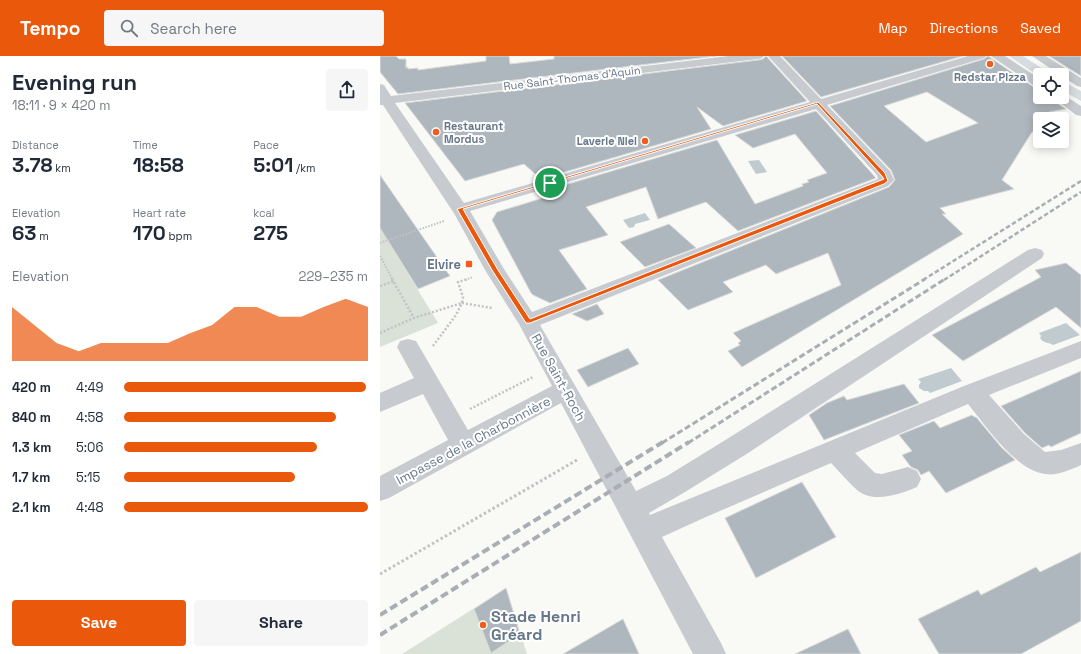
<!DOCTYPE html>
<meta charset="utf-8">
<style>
body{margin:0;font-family:"Space Grotesk",sans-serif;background:#f6f6f7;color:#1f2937;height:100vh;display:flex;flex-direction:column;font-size:15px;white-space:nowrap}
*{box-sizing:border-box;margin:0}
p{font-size:13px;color:#747a83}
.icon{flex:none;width:22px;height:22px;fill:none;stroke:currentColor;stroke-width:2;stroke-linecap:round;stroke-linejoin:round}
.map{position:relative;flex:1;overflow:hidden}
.sheet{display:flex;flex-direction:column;background:#fff;width:380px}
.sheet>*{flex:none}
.buttons{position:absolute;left:653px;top:12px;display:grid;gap:8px}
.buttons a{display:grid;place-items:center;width:36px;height:36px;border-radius:4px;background:#fff;box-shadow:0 2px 10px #0003;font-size:20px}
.pin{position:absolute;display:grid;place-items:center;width:34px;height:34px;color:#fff;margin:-17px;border:2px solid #fff;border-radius:50%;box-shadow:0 1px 4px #0007}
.round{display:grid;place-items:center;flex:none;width:42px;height:42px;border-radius:4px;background:#f6f6f7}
.headline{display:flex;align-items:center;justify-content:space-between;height:68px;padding:0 12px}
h1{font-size:22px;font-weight:600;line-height:30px}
.metrics{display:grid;grid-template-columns:repeat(3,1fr);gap:6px;height:68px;padding:4px 12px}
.metrics div{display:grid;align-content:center}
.metrics b{font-size:20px;font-weight:600}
.metrics small{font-size:11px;font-weight:400}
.metrics p{font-size:11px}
.chart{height:112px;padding:8px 12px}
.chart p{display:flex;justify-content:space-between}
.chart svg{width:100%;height:72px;margin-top:4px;fill:#ea580c;opacity:.7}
.cta{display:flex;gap:8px;margin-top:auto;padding:8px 12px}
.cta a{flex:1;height:46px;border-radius:4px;background:#ea580c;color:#fff;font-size:16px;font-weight:600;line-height:46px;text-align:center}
.cta a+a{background:#f6f6f7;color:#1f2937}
ul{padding:0 12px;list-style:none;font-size:13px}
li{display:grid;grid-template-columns:64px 48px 1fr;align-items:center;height:30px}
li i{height:10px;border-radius:5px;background:#ea580c}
header{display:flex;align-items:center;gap:24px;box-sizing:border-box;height:56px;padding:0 20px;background:#ea580c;color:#fff}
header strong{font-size:19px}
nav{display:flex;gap:22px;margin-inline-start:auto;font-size:14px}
.search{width:280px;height:36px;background:#f6f6f7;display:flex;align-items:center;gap:10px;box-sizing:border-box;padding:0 14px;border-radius:4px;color:#747a83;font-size:15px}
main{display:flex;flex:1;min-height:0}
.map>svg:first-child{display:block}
.green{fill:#dae1d7}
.water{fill:#c0cbd0}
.building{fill:#afb7be;stroke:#dbdbd8;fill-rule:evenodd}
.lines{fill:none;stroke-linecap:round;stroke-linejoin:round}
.path-far2{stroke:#c0c3c5;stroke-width:2;stroke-dasharray:1.5 1.5;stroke-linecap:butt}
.path-far1{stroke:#c0c3c5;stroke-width:2.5;stroke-dasharray:2 2;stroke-linecap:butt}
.path{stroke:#c0c3c5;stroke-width:3;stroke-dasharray:2.5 2.5;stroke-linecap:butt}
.minor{fill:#c7cacf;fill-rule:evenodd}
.major{fill:#d6dce0;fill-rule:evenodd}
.rail-far2{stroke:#a9aeb5;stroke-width:2.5;stroke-dasharray:4.5 2.5;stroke-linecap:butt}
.rail-far1{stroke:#a9aeb5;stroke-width:3;stroke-dasharray:6 3;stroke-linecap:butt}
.rail{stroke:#a9aeb5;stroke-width:4;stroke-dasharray:8 4;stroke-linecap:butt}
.route{fill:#ea580c;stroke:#fff;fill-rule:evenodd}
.poi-dot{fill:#f05d1f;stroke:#fff;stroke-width:1.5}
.labels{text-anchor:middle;stroke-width:4;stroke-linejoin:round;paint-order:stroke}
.far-poi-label{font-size:11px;font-weight:bold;fill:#66778a;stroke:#fff}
.far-street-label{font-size:11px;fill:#66778a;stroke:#fff}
.poi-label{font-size:13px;font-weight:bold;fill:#66778a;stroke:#fff;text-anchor:end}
.street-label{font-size:13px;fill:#66778a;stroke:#fff}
.near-poi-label{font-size:16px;font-weight:bold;fill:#66778a;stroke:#fff;text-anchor:start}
</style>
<header>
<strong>Tempo</strong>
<div class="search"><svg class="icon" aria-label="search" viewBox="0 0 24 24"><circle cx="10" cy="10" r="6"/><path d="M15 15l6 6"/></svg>Search here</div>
<nav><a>Map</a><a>Directions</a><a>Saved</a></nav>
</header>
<main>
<section class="sheet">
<div class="headline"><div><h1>Evening run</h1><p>18:11 · 9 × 420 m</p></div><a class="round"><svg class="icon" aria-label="share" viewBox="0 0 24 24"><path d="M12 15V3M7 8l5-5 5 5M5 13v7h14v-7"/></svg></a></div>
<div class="metrics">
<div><p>Distance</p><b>3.78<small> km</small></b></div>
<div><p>Time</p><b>18:58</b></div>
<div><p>Pace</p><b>5:01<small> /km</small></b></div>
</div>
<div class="metrics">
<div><p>Elevation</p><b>63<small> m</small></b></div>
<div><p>Heart rate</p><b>170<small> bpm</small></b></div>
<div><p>kcal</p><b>275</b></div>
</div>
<div class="chart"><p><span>Elevation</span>229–235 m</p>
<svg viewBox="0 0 160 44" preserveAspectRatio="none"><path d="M0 44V11L10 22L20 33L30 38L40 33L50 33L60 33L70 33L80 27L90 22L100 11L110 11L120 17L130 17L140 11L150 6L160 11V44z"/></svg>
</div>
<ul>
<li><b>420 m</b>4:49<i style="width:99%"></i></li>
<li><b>840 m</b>4:58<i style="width:87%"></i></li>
<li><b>1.3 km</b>5:06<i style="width:79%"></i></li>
<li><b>1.7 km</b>5:15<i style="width:70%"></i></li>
<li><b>2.1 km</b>4:48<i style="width:100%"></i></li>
</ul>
<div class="cta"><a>Save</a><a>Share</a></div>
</section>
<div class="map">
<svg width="701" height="598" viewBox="0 0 701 598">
<rect width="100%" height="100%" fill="#f9f9f6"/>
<g class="green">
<polygon points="0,172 58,267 0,291"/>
<polygon points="126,532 147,598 22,598"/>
</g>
<g class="water">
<polygon points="379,104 387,116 376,118 368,105"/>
<polygon points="265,157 270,164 255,168 254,171 249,172 243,164"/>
<path d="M686,267L700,279L673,289C669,286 664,288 660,282L661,280L659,277Z"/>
<polygon points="571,312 582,325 550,337 548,335 544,335 539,332 539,329 541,326 538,323"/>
</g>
<g class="building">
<polygon points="0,0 16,0 19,3 26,3 26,12 28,11 28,13 38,12 38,14 106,5 106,0 129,0 130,8 174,3 174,0 336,0 18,38 0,16"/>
<polygon points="386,0 427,45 343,70 317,51 331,73 161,123 144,108 85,125 25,47 378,4 383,3"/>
<polygon points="402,0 583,0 441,41"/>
<path d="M608,0L655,32L660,33V41H672L675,45H674L686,53L669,56L679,63H660V75L652,76L622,124L634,133L560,152L566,158H562L583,178L362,311L348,295L360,289L358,287L361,285L353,277L461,229L448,197L396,218L386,209L343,226L353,236L308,254L278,224L509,131L515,124L511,114L450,50L604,3ZM547,36L598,67L546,86L504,50Z"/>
<polygon points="669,0 701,0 701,20"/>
<polygon points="436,55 496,122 358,175 326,146 278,163 266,131 206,151 228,179 179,194 207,233 170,247 153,239 151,237 112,164 117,156 176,138 171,133 337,84 375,148 423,130 422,128 429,126 427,124 447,117 415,78 373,92 355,79"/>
<polygon points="0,119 45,184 70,220 38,233 0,172"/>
<polygon points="289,168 316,192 265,211 240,186"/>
<polygon points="686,207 701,219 701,272 676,251 583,305 552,279 661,221 655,214"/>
<polygon points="217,248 224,258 207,265 192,258"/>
<polygon points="248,292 259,308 208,331 197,314"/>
<polygon points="701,315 701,377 671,391 669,389 662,392 645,377 621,350"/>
<polygon points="524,328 539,347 444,384 429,359 447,347 464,340 467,344"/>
<polygon points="592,359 594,361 596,361 621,391 635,404 566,437 549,415 541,419 538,414 531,411 522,399 532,395 519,379 554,365 560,372"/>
<polygon points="422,426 456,481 376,522 345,462"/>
<polygon points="701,496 701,565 641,598 559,598 538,563 598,534 601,539 656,511 660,516"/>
<polygon points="126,532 140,578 111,597 94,553"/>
<polygon points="243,563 259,598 183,598"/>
<polygon points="468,573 481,598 415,598"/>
</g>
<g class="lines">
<g class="path-far2">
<polyline points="0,187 64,165"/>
<polyline points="0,200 13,224"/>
<polyline points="85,224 93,221"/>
</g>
<g class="path-far1">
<polyline points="12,223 34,262"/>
<polyline points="0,230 14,225"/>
<polyline points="0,277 34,262 82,247 83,241 78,226 88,223"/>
<polyline points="53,290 76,259 82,247 112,252"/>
<polyline points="90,353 153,321"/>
</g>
<polyline class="path" points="0,518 197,404"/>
<g class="minor">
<path d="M349,0H384L382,2L378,3L15,47L84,147L430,46L388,0H400L441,43L588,0H606L604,2L447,49L510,115L514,124L508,130L160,269L256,435L287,420L347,383L648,194L655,192L662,194L664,198L662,202L365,399L305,436L269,457L270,459L584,330L701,285V302L609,339L644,378L665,396L681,394L701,387V409C690,414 677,420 665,418C635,414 606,370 588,348L475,397L495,417L502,418L528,411L537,415L541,423L537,431C520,438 494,448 477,434C468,426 460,416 451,407L326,461L282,481L341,587L346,598H313L181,347L9,442L0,445V420L68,384L43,338L0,356V337L34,322L17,291L20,285L28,283L36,285L88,374L172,330L139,268L105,214L75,159L3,49H0V28L4,29L11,40ZM436,53L497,119L498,123L152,256L124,213L90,155Z"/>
<polygon points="611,0 625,0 660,23 660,32 656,31"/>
<polygon points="652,0 666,0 701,22 701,31 697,30"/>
<polygon points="682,38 701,50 701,60 696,59 673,41 682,41"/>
</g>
<g class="major">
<polygon points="629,0 643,0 672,19 660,19 660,21"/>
<polygon points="682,25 701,35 701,45 682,34"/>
</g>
<g class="rail-far2">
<polyline points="543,224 701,125"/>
<polyline points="564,224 701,136"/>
</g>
<g class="rail-far1">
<polyline points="282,387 545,223"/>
<polyline points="308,387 565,223"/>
</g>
<g class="rail">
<polyline points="0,559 283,386"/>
<polyline points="0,579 309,386"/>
</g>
</g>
<path class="route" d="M438,46L505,117L508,125L504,128L150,267H146L112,214L77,153ZM437,48L501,119L504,123L150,263L118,214L83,153Z"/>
<g class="poi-dot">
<circle cx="610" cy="8" r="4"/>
<circle cx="56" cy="76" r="4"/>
<circle cx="265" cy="85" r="4"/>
<rect x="85" y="204" width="8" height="8" rx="2"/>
<circle cx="103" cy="569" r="4"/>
</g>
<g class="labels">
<g class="far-poi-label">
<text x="610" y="25">Redstar Pizza</text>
<text x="64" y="74" text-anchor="start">Restaurant<tspan x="64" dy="13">Mordus</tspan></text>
<text x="257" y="89" text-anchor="end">Laverie Niel</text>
</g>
<g class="far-street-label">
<text transform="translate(192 22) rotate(-7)" y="4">Rue Saint-Thomas d'Aquin</text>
</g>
<g class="poi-label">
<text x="81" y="213">Elvire</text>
</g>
<g class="street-label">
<text transform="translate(179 321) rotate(61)" y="5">Rue Saint-Roch</text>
<text transform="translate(93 384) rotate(-28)" y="5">Impasse de la Charbonnière</text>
</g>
<g class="near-poi-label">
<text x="111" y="566">Stade Henri<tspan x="111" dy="18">Gréard</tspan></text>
</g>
</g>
</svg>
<div class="buttons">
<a><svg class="icon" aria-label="locate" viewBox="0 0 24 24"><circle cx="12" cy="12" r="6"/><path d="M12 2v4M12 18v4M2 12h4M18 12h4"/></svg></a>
<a><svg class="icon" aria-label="layers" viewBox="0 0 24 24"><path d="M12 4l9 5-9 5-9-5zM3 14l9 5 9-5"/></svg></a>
</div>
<div class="pin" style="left:170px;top:127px;background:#1e9e55"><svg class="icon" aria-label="arrive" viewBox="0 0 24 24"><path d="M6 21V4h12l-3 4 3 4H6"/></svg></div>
</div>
</main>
